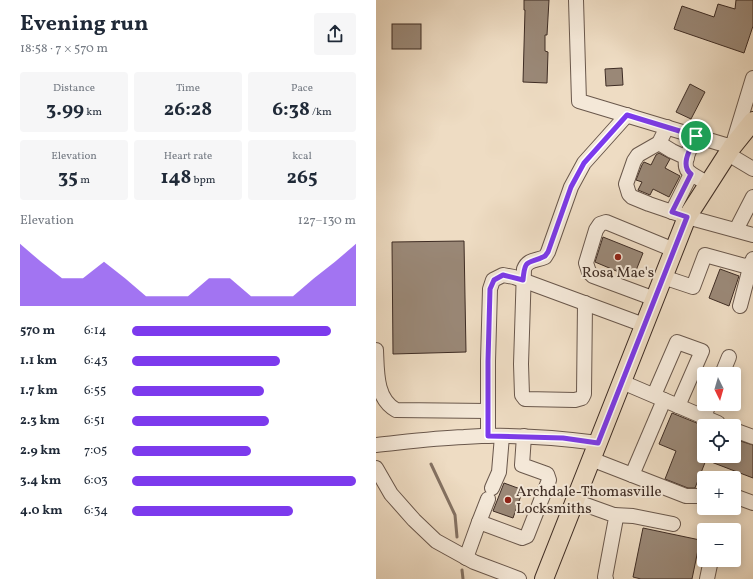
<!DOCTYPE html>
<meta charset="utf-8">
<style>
body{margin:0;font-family:Vollkorn,serif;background:#f6f6f7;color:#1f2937;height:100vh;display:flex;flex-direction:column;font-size:15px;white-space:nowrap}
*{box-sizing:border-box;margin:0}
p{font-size:13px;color:#747a83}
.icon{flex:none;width:22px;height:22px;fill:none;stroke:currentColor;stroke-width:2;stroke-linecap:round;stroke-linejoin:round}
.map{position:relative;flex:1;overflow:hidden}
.details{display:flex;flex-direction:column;background:#fff;width:376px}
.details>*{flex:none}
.needle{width:26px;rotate:175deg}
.controls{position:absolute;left:321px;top:367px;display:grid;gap:8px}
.controls a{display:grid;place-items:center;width:44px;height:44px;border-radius:4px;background:#fff;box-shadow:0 2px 10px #0003;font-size:20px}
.pin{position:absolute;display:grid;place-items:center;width:34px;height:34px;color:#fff;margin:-17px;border:2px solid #fff;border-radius:50%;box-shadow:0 1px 4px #0007}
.round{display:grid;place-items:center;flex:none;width:42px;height:42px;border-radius:4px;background:#f6f6f7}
.summary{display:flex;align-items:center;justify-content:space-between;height:68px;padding:0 20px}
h1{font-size:22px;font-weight:700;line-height:30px}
.figures{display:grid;grid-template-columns:repeat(3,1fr);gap:6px;height:68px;padding:4px 20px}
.figures div{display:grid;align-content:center;border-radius:4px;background:#f6f6f7;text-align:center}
.figures b{font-size:20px;font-weight:700}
.figures small{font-size:11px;font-weight:400}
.figures p{font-size:11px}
.chart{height:112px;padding:8px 20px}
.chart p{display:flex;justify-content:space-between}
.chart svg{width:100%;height:72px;margin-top:4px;fill:#7c3aed;opacity:.7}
ul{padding:0 20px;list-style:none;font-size:13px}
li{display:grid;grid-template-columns:64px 48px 1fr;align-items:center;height:30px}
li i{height:10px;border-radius:5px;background:#7c3aed}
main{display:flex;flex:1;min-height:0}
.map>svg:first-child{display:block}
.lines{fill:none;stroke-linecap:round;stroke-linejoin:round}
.stream{stroke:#847263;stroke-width:3}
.building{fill:#9a8877;stroke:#3e2c24}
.minor-casing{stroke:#6a584c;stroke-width:16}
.major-casing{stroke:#3e2c24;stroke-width:20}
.minor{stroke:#f4e8d8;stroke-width:14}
.major{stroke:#eedcc3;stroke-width:18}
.route-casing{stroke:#fff;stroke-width:8}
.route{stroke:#7c3aed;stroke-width:5}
.poi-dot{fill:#8f2418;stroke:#f4e8d8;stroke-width:1.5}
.labels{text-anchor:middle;stroke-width:4;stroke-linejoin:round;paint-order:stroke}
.poi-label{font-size:15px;fill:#3e2c24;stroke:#f4e8d8}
</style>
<main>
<section class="details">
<div class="summary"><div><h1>Evening run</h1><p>18:58 · 7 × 570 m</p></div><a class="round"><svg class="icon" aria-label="share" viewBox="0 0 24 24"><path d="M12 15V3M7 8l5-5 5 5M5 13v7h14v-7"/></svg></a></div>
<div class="figures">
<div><p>Distance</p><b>3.99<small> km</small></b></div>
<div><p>Time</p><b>26:28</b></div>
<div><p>Pace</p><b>6:38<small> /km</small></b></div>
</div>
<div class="figures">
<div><p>Elevation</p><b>35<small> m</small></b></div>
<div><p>Heart rate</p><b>148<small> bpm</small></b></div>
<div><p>kcal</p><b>265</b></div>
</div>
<div class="chart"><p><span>Elevation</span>127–130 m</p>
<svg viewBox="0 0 160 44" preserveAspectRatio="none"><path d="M0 44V6L10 17L20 27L30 27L40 17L50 27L60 38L70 38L80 38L90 27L100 27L110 38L120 38L130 38L140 27L150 17L160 6V44z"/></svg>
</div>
<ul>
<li><b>570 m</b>6:14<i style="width:89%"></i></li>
<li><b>1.1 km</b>6:43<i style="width:66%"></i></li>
<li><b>1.7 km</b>6:55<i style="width:59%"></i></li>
<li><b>2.3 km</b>6:51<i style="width:61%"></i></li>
<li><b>2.9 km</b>7:05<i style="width:53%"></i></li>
<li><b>3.4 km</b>6:03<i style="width:100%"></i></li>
<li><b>4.0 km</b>6:34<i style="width:72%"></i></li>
</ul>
</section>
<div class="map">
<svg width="377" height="579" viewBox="0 0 377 579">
<rect width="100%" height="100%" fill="#eedcc3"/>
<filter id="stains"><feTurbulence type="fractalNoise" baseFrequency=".005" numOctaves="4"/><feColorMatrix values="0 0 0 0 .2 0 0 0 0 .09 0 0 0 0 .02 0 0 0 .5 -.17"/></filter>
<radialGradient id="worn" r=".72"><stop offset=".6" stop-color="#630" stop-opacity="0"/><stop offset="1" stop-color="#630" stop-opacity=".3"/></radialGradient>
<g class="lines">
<g class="stream">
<polyline points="55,464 79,515 81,537"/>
<polyline points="86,570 87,579"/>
</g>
</g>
<g class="building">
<polygon points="148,0 173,0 171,35 169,35 169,51 172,52 171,83 147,82 149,10 148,10"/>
<polygon points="360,0 377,0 377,26 368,53 298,29 306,6 338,17 342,4 359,9"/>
<rect x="16" y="24" width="29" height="25"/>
<polygon points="246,68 247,85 230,86 229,69"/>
<polygon points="314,84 329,92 315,119 300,112"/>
<polygon points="283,153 294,159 289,168 304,176 293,197 277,189 274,195 262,190 266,182 260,180 266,165 268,162 275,165 280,155"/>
<polygon points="227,237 267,253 257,278 219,262"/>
<polygon points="88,241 90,352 17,354 16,242"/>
<polygon points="344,269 363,276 353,306 333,298"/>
<polygon points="296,413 328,426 328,456 358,456 358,439 377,445 377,478 330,460 319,488 312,488 289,479 300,451 283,444"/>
<polygon points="128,483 147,490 137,518 117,511"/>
<polygon points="267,528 324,540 316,579 265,579 257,577"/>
</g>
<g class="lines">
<g class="minor-casing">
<g id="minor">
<polyline points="200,0 203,101 356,147 377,78"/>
<polyline points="291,127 283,143 262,155 258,161 250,184 253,194 256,197 273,204 311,217 377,235"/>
<path d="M320,136C316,145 304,164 313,172C319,177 326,180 333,184"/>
<polyline points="283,143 296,151 311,158"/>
<polyline points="352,154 377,169"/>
<polyline points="296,212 315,174"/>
<polyline points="360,230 377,197"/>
<polyline points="287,277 317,287 329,255 369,266 375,264 377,259"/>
<polyline points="279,299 217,276 213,272 210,263 220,230 224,224 230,222 298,250"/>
<path d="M209,303L208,394L206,398L199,400L149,399L146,395L145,364L148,269C152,259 160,261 169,257L172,252L195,187L208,163L251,115"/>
<polyline points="364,306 375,264"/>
<path d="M0,350C1,373 0,399 20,410L112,411"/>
<polyline points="346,374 353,357"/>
<polyline points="246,382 342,423"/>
<polyline points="278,395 301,342 326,351 302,406"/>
<polyline points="328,417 333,404"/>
<polyline points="358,430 377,437"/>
<polyline points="112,436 112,361 114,289 117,280 127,275 138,277 268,325"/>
<path d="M0,445C29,442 59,438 88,437C133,434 178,437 222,443"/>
<polyline points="215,459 310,496 328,496"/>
<polyline points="0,468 15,494 38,520 60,541 98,562 143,579"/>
<polyline points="256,475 288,400"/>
<polyline points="116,488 123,472 126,436"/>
<polyline points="358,496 377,503"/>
<polyline points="199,501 238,515 240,518 229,577 230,579"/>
<polyline points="238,515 257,516 297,524"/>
<polyline points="103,522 112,499"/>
<polyline points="90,558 103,522 146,538 151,536 173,480 171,474 146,465 148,436"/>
<polyline points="331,579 335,560"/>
</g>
</g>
<g class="major-casing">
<polyline id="major" points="168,579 311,217 356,147 377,121"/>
</g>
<use href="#minor" class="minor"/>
<use href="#major" class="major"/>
</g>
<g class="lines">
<g class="route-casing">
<path id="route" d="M251,115L320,136C316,146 303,165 315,174L296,212L311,217L222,443L187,438L112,436V361L114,289L118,280L127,275L147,280C149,257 152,265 169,256L172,252L195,187L208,163Z"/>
</g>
<use href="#route" class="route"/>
</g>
<g class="poi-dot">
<circle cx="242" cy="257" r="4"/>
<circle cx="132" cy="500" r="4"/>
</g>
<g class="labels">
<g class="poi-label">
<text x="242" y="277">Rosa Mae's</text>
<text x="140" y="496" text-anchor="start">Archdale-Thomasville<tspan x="140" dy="17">Locksmiths</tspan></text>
</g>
</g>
<rect width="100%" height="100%" filter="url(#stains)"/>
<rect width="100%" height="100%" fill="url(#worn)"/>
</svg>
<div class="controls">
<a><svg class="needle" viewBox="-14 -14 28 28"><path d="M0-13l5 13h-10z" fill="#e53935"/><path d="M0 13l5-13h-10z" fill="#747a83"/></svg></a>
<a><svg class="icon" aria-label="locate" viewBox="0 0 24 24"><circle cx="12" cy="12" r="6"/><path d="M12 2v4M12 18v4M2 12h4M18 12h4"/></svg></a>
<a>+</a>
<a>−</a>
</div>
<div class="pin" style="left:320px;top:136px;background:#1e9e55"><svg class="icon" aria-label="arrive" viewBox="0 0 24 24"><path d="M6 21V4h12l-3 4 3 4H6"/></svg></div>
</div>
</main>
